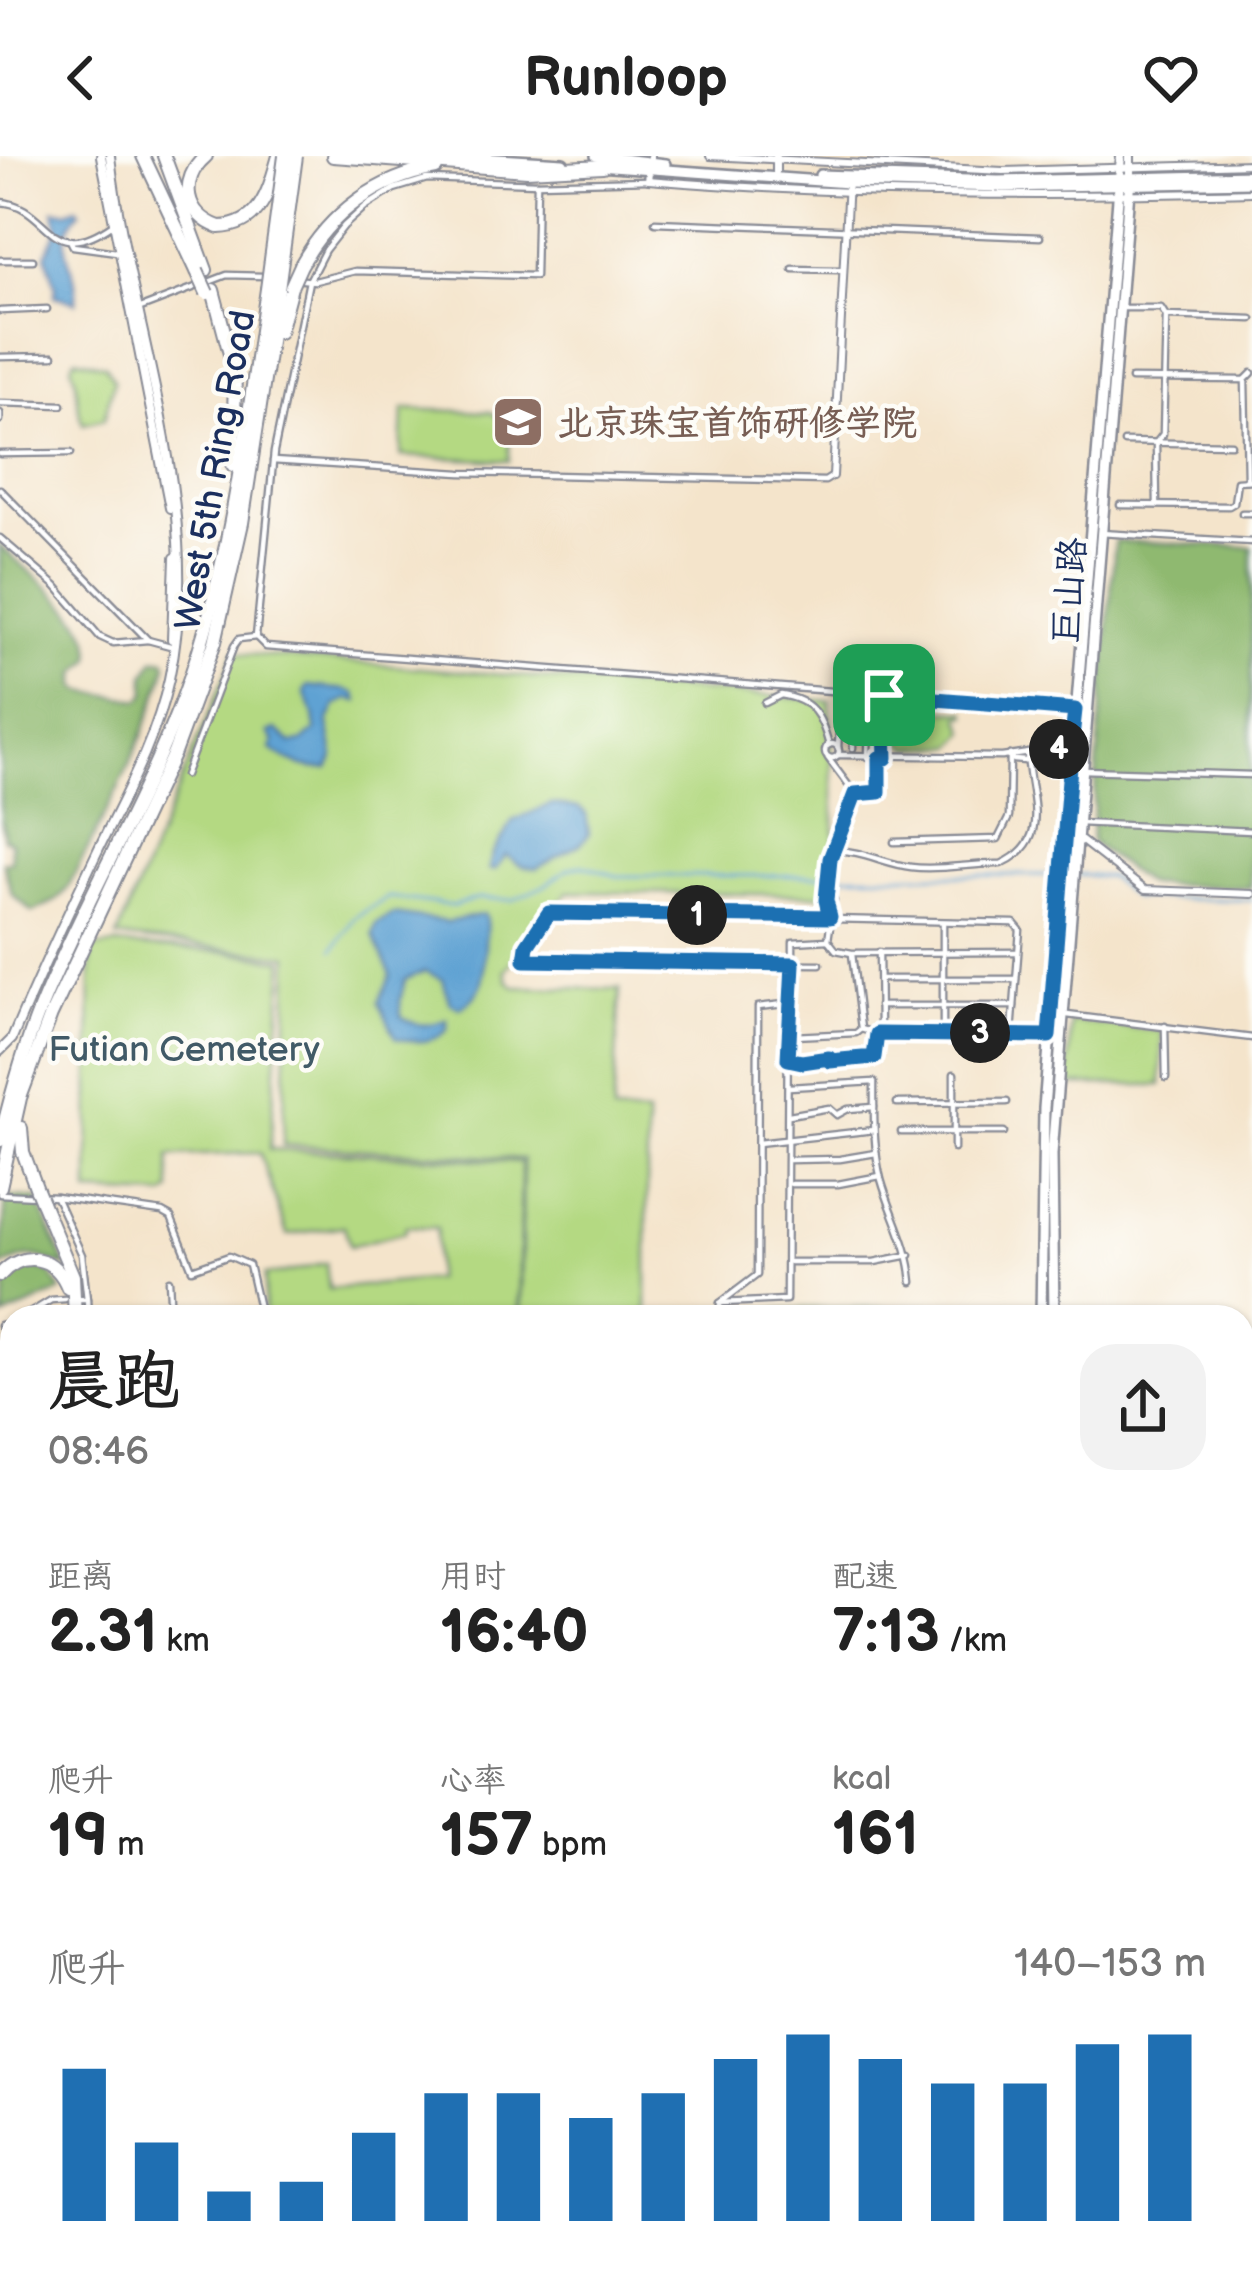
<!DOCTYPE html>
<html lang="zh">
<meta charset="utf-8">
<style>
body{margin:0;font-family:"Balsamiq Sans","LXGW WenKai TC",sans-serif;background:#f2f2f2;color:#222;height:100vh;display:flex;flex-direction:column;font-size:45px;white-space:nowrap}
*{box-sizing:border-box;margin:0}
p{font-size:39px;color:#767676}
.icon{flex:none;width:66px;height:66px;fill:none;stroke:currentColor;stroke-width:2;stroke-linecap:round;stroke-linejoin:round}
.map{position:relative;flex:1;overflow:hidden}
.sheet{position:absolute;left:0px;top:1149px;width:1254px;height:972px;display:flex;flex-direction:column;background:#fff;border-radius:36px 36px 0 0;box-shadow:0 3px 9px #0004}
.sheet>*{flex:none}
.pin{position:absolute;display:grid;place-items:center;width:102px;height:102px;color:#fff;margin:-51px;border-radius:24px;box-shadow:0 6px 18px #0006}
.km{position:absolute;width:60px;height:60px;margin:-30px;border-radius:50%;background:#222;color:#fff;font-size:33px;line-height:60px;text-align:center}
.round{display:grid;place-items:center;flex:none;width:126px;height:126px;border-radius:36px;background:#f2f2f2}
.headline{display:flex;align-items:center;justify-content:space-between;height:204px;padding:0 48px}
h1{font-size:66px;font-weight:700;line-height:90px}
.metrics{display:grid;grid-template-columns:repeat(3,1fr);gap:18px;height:204px;padding:12px 48px}
.metrics div{display:grid;align-content:center}
.metrics b{font-size:60px;font-weight:700}
.metrics small{font-size:33px;font-weight:400}
.metrics p{font-size:33px}
.chart{height:336px;padding:24px 48px}
.chart p{display:flex;justify-content:space-between}
.chart svg{width:100%;height:216px;margin-top:12px;stroke:#1f6fb2;stroke-width:6}
header{display:flex;justify-content:space-between;align-items:center;height:156px;padding:0 48px;background:#fff;font-size:54px;font-weight:700}
.map>svg:first-child{display:block}
.green{fill:#b4d982;stroke:#688470;stroke-width:3}
.forest{fill:#8fb970;stroke:#557467;stroke-width:3}
.water{fill:#5fa2d3;stroke:#3d6898;stroke-width:3}
.lines{fill:none;stroke-linecap:round;stroke-linejoin:round}
.stream{stroke:#5fa2d3;stroke-width:3}
.minor-casing{stroke:#888a94;stroke-width:9}
.tertiary-casing{stroke:#888a94;stroke-width:10}
.secondary-casing{stroke:#888a94;stroke-width:12}
.primary-casing{stroke:#888a94;stroke-width:14}
.motorway-casing{stroke:#888a94;stroke-width:16}
.minor{stroke:#fff;stroke-width:4.5}
.tertiary{stroke:#fff;stroke-width:6}
.secondary{stroke:#fff;stroke-width:8}
.primary{stroke:#fff;stroke-width:9}
.motorway{stroke:#fff;stroke-width:12}
.rail-casing{stroke:#1b2f5e;stroke-width:8}
.rail{stroke:#fdfcf7;stroke-width:3;stroke-dasharray:9;stroke-linecap:butt}
.minor-bridge-casing{stroke:#888a94;stroke-width:9;stroke-linecap:butt}
.motorway-bridge-casing{stroke:#888a94;stroke-width:16;stroke-linecap:butt}
.minor-bridge{stroke:#fff;stroke-width:4.5}
.motorway-bridge{stroke:#fff;stroke-width:12}
.route-casing{stroke:#fff;stroke-width:24}
.route{stroke:#1f6fb2;stroke-width:15}
.labels{text-anchor:middle;stroke-width:9;stroke-linejoin:round;paint-order:stroke}
.education-label{font-size:36px;font-weight:bold;fill:#785e54;stroke:#fdfcf7;text-anchor:start}
.street-label{font-size:36px;fill:#1b2f5e;stroke:#fdfcf7}
.park-label{font-size:36px;fill:#415a67;stroke:#fdfcf7}
</style>
<header><svg class="icon" aria-label="back" viewBox="0 0 24 24"><path d="M15 5l-7 7 7 7"/></svg>Runloop<svg class="icon" aria-label="heart" viewBox="0 0 24 24"><path d="M12 20l-8-8c-3-5 5-10 8-4 3-6 11-1 8 4z"/></svg></header>
<div class="map">
<svg width="1252" height="2121" viewBox="0 0 1252 2121">
<rect width="100%" height="100%" fill="#fdfcf7"/>
<filter id="ink" filterUnits="userSpaceOnUse"><feTurbulence type="fractalNoise" baseFrequency=".00833" numOctaves="2"/><feDisplacementMap in="SourceGraphic" scale="24" xChannelSelector="R" yChannelSelector="G"/><feConvolveMatrix kernelMatrix="1 2 1 2 8 2 1 2 1" color-interpolation-filters="sRGB"/></filter>
<filter id="wash" filterUnits="userSpaceOnUse"><feTurbulence type="fractalNoise" baseFrequency=".004" numOctaves="4" result="noise"/><feDisplacementMap in="SourceGraphic" scale="48" xChannelSelector="R" yChannelSelector="G"/><feGaussianBlur stdDeviation="2.7" result="paint"/><feColorMatrix in="noise" values="0 0 0 0 0 0 0 0 0 0 0 0 0 0 0 0 0 1.4 0 .05"/><feComposite in="paint" operator="in"/></filter>
<g filter="url(#wash)">
<rect width="100%" height="100%" fill="#f4e4cb"/>
<g class="green">
<path d="M75,202L105,209L114,224L104,263L83,268C74,250 81,229 71,210Z"/>
<polygon points="403,253 491,256 510,270 509,305 401,300"/>
<polygon points="234,497 830,545 837,739 568,736 505,814 508,825 515,831 620,833 613,957 647,959 647,1161 521,1161 523,1003 283,989 289,800 117,781"/>
<polygon points="886,555 966,555 967,559 960,560 966,576 954,590 909,592 897,580 901,560 886,560"/>
<path d="M117,789L228,796L284,804L270,993L521,1006L518,1161H264L265,1119C288,1118 304,1112 326,1107L329,1133L435,1123L437,1072L406,1070L405,1076L350,1090L344,1070L287,1079L260,997L169,1000L171,1035L164,1040L89,1037L91,792Z"/>
<polygon points="1071,866 1162,875 1161,929 1067,929"/>
<polygon points="929,1151 929,1161 723,1161 723,1154"/>
<polygon points="1242,1291 1252,1292 1252,1720 1242,1717"/>
</g>
<g class="forest">
<polygon points="1115,385 1252,391 1250,732 1147,728 1091,686"/>
<path d="M0,389C25,415 100,464 91,503L77,517V531L83,535L140,544L146,538L145,520L154,503H165L167,508C145,587 104,660 67,733L57,744L33,756L12,738L3,706L11,705V686L4,682L0,648Z"/>
<path d="M6,1041L37,1043L66,1111C34,1100 36,1095 0,1111Z"/>
<polygon points="37,1111 51,1118 61,1135 3,1162 7,1127 15,1117"/>
</g>
<g class="water">
<path d="M77,51L80,55C48,92 79,103 76,146L54,140L56,130L46,99L58,72L54,54L67,55Z"/>
<path d="M308,530L346,534L355,538L358,545L347,543L336,549L328,567L334,600L328,612C305,614 290,607 271,593L274,585L268,577L276,574L291,587L302,586L316,574L314,559L304,536Z"/>
<path d="M551,648L579,652L586,658L589,678L580,688L536,713L521,710L506,699L495,714H489C490,693 505,684 512,665Z"/>
<path d="M393,758L448,766L484,758C489,770 485,776 485,789C483,817 488,836 460,852L450,847L443,824L425,815L405,824L400,844L401,860C417,872 428,870 447,864V874C431,889 416,886 396,882L379,846L391,819L373,779L376,768Z"/>
</g>
<g class="lines">
<g class="stream">
<polyline points="1078,719 1109,721 1134,742 1252,744"/>
<polyline points="333,794 354,762 389,741 453,750 478,742 513,744 544,730 568,713 582,709 617,720 1063,719"/>
</g>
</g>
</g>
<g filter="url(#ink)">
<g class="lines">
<g class="minor-casing">
<g id="minor">
<polyline points="648,24 537,27 427,23 394,33 365,51 344,70 325,94 309,125 274,296 256,481 266,491 1075,554"/>
<path d="M0,46C51,49 47,114 113,68"/>
<polyline points="655,66 1040,81"/>
<polyline points="71,86 73,90 117,96"/>
<polyline points="0,104 33,104"/>
<polyline points="793,113 841,114"/>
<polyline points="281,122 315,125 355,115 535,120 537,27"/>
<polyline points="1120,152 1161,152 1166,160 1252,163"/>
<polyline points="138,153 227,119 264,120"/>
<polyline points="0,155 47,153"/>
<polyline points="0,201 53,200"/>
<polyline points="1131,223 1245,224"/>
<polyline points="0,247 62,249"/>
<polyline points="0,257 0,264"/>
<polyline points="1124,286 1231,288"/>
<polyline points="0,298 71,297"/>
<polyline points="273,305 461,317 825,325 833,320"/>
<polyline points="1247,324 1245,224 1252,217"/>
<polyline points="0,333 148,484 174,491"/>
<polyline points="1120,349 1229,350 1234,347 1237,325 1252,324"/>
<polyline points="1157,349 1156,287 1163,278 1166,160"/>
<polyline points="1242,357 1252,357"/>
<polyline points="1100,377 1252,386"/>
<polyline points="0,382 56,430 100,481 113,487 148,484"/>
<polyline points="884,539 885,599"/>
<path d="M765,547L781,539C813,544 821,559 829,589"/>
<polyline points="853,554 853,592"/>
<circle cx="832" cy="595" r="7"/>
<polyline points="838,592 840,554 884,555"/>
<polyline points="838,599 1002,601 1071,591"/>
<polyline points="1010,599 1014,604 1070,609"/>
<polyline points="868,601 869,554"/>
<polyline points="828,602 855,638 830,703 829,736"/>
<polyline points="1083,614 1252,619"/>
<polyline points="185,619 234,490 239,483 256,481"/>
<polyline points="855,638 879,636 879,602"/>
<polyline points="1079,667 1252,675"/>
<polyline points="894,686 998,683 1009,661 1010,599"/>
<path d="M834,695C860,693 885,708 911,711C941,715 971,707 1001,708C1054,684 1029,641 1027,597"/>
<polyline points="830,761 826,744 829,736 834,744 828,784 836,794 852,797 1016,796"/>
<polyline points="943,768 943,876"/>
<polyline points="820,808 528,806 525,797 549,757 1014,767 1020,774 1012,877"/>
<polyline points="880,823 1016,823"/>
<polyline points="879,850 1014,850"/>
<polyline points="1067,859 1252,882"/>
<polyline points="1165,870 1166,922"/>
<polyline points="861,873 877,878 1049,879"/>
<polyline points="793,880 856,877 861,873 852,798"/>
<polyline points="791,904 874,901 874,884 880,873 879,796"/>
<polyline points="954,918 954,993"/>
<path d="M789,931L874,926C874,959 873,991 881,1023C891,1059 909,1087 912,1126"/>
<polyline points="897,947 1007,946"/>
<polyline points="789,959 829,952 837,959 848,953 874,951"/>
<polyline points="901,976 1004,976"/>
<polyline points="758,987 874,974"/>
<polyline points="789,1004 840,1003 876,997"/>
<polyline points="791,1028 838,1028 880,1020"/>
<polyline points="0,1038 56,1041 162,1056 171,1061 192,1113 229,1100 249,1109 261,1161"/>
<polyline points="56,1041 82,1099 87,1143"/>
<polyline points="790,1106 874,1106 910,1099"/>
<polyline points="169,1124 171,1161"/>
<polyline points="79,1143 87,1143 88,1161"/>
<polyline points="720,1147 786,1144 788,859 793,855 793,786 828,784"/>
<polyline points="23,1161 51,1144 65,1143"/>
<polyline points="720,1161 720,1147 757,1119 758,851 793,847"/>
<polyline points="0,1169 12,1167"/>
<polyline points="1242,1216 1252,1216"/>
<polyline points="1242,1269 1252,1269"/>
<polyline points="1242,1726 1252,1730"/>
<polyline points="1242,1823 1252,1824"/>
<polyline points="21,2109 22,2121"/>
</g>
</g>
<g class="tertiary-casing">
<g id="tertiary">
<path d="M651,0L648,24C850,41 1050,41 1252,36"/>
<polyline points="710,0 1003,15 1252,8"/>
<polyline points="776,16 776,0"/>
<polyline points="833,320 848,24"/>
<polyline points="1065,679 1078,682 1145,734 1252,738"/>
<polyline points="1251,2121 1252,2103"/>
</g>
</g>
<g class="secondary-casing">
<g id="secondary">
<polyline points="101,0 170,352"/>
<polyline points="1119,22 1121,0"/>
<polyline points="1130,22 1130,0"/>
<polyline points="172,483 175,402"/>
<path d="M0,895L12,883C39,818 69,755 99,692C126,637 156,583 169,523C207,353 129,169 110,0"/>
<polyline points="0,1878 12,1878"/>
<polyline points="0,1885 12,1885"/>
<polyline points="1242,1948 1252,1949"/>
<polyline points="1242,1955 1252,1955"/>
</g>
</g>
<g class="primary-casing">
<g id="primary">
<polyline points="451,0 563,7"/>
<polyline points="596,0 665,8"/>
<polyline points="598,9 848,27 1004,31 1252,26"/>
<polyline points="820,19 998,25 1252,19"/>
<polyline points="1041,1161 1044,952 1119,30"/>
<polyline points="1054,1161 1052,998 1130,22"/>
<polyline points="0,1275 12,1275"/>
<polyline points="0,1283 12,1283"/>
<polyline points="0,1292 12,1292"/>
<polyline points="0,1302 12,1302"/>
<polyline points="1000,2109 1001,2121"/>
<polyline points="1012,2109 1013,2121"/>
</g>
</g>
<g class="motorway-casing">
<g id="motorway">
<polyline points="143,0 197,115"/>
<polyline points="164,0 206,114"/>
<path d="M206,0C178,24 185,59 219,71C261,70 269,34 279,0"/>
<polyline points="333,0 527,14 603,10"/>
<polyline points="602,0 605,1"/>
<path d="M301,109C330,57 377,22 436,12"/>
<polyline points="213,134 235,217 233,309"/>
<polyline points="279,176 291,131"/>
<polyline points="21,972 23,996 37,1034"/>
<path d="M0,984C11,940 23,895 40,853C84,745 145,645 185,536C232,407 247,268 267,133"/>
<polyline points="0,1031 20,942 51,859 174,597 215,486 242,367 278,133"/>
<polyline points="42,1046 73,1120 75,1161"/>
<path d="M0,1119C23,1093 56,1100 68,1132"/>
<polyline points="0,1334 12,1344"/>
<polyline points="0,1375 12,1365"/>
<polyline points="0,1982 4,2121"/>
</g>
</g>
<use href="#minor" class="minor"/>
<use href="#tertiary" class="tertiary"/>
<use href="#secondary" class="secondary"/>
<use href="#primary" class="primary"/>
<use href="#motorway" class="motorway"/>
<g class="rail-casing">
<g id="rail">
<polyline points="1242,2009 1252,2009"/>
<polyline points="0,2084 12,2084"/>
</g>
</g>
<use href="#rail" class="rail"/>
<g class="minor-bridge-casing">
<polyline id="minor-bridge" points="0,2093 10,2092"/>
</g>
<g class="motorway-bridge-casing">
<g id="motorway-bridge">
<polyline points="197,115 207,137"/>
<polyline points="291,131 301,109"/>
<polyline points="267,133 285,0"/>
<polyline points="278,133 296,0"/>
<polyline points="37,1034 42,1046"/>
</g>
</g>
<use href="#minor-bridge" class="minor-bridge"/>
<use href="#motorway-bridge" class="motorway-bridge"/>
</g>
</g>
<g class="lines" filter="url(#ink)">
<g class="route-casing">
<polygon id="route" points="884,539 1075,554 1071,591 1046,593 1051,610 1070,610 1049,880 877,878 874,901 830,905 829,902 802,906 788,903 793,808 525,804 527,790 549,757 830,761 826,744 830,703 855,638 879,636 879,602 886,602"/>
</g>
<use href="#route" class="route"/>
</g>
<defs>
<g id="university-square" transform="scale(2.7)"><rect x="-9" y="-9" width="18" height="18" rx="4" fill="#8d6e63" stroke="#fdfcf7"/><path d="M0-5L7-2L0 1L-7-2ZM-4 1L0 2.5L4 1V4Q0 6-4 4Z" fill="#fff"/></g>
</defs>
<g fill-rule="evenodd">
<use href="#university-square" x="518" y="266"/>
</g>
<g class="labels">
<g class="education-label">
<text x="557" y="279">北京珠宝首饰研修学院</text>
</g>
<g class="street-label">
<text transform="translate(214 314) rotate(-80)" y="13">West 5th Ring Road</text>
<text transform="translate(1068 435) rotate(-86)" y="13">巨山路</text>
</g>
<g class="park-label">
<text x="184" y="905">Futian Cemetery</text>
</g>
</g>
</svg>
<div class="pin" style="left:884px;top:539px;background:#1e9e55"><svg class="icon" aria-label="arrive" viewBox="0 0 24 24"><path d="M6 21V4h12l-3 4 3 4H6"/></svg></div>
<b class="km" style="left:697px;top:759px">1</b>
<b class="km" style="left:980px;top:877px">3</b>
<b class="km" style="left:1059px;top:593px">4</b>
<section class="sheet">
<div class="headline"><div><h1>晨跑</h1><p>08:46</p></div><a class="round"><svg class="icon" aria-label="share" viewBox="0 0 24 24"><path d="M12 15V3M7 8l5-5 5 5M5 13v7h14v-7"/></svg></a></div>
<div class="metrics">
<div><p>距离</p><b>2.31<small> km</small></b></div>
<div><p>用时</p><b>16:40</b></div>
<div><p>配速</p><b>7:13<small> /km</small></b></div>
</div>
<div class="metrics">
<div><p>爬升</p><b>19<small> m</small></b></div>
<div><p>心率</p><b>157<small> bpm</small></b></div>
<div><p>kcal</p><b>161</b></div>
</div>
<div class="chart"><p><span>爬升</span>140–153 m</p>
<svg viewBox="0 0 160 44" preserveAspectRatio="none"><path d="M5 44V13M15 44V28M25 44V38M35 44V36M45 44V26M55 44V18M65 44V18M75 44V23M85 44V18M95 44V11M105 44V6M115 44V11M125 44V16M135 44V16M145 44V8M155 44V6"/></svg>
</div>
</section>
</div>
